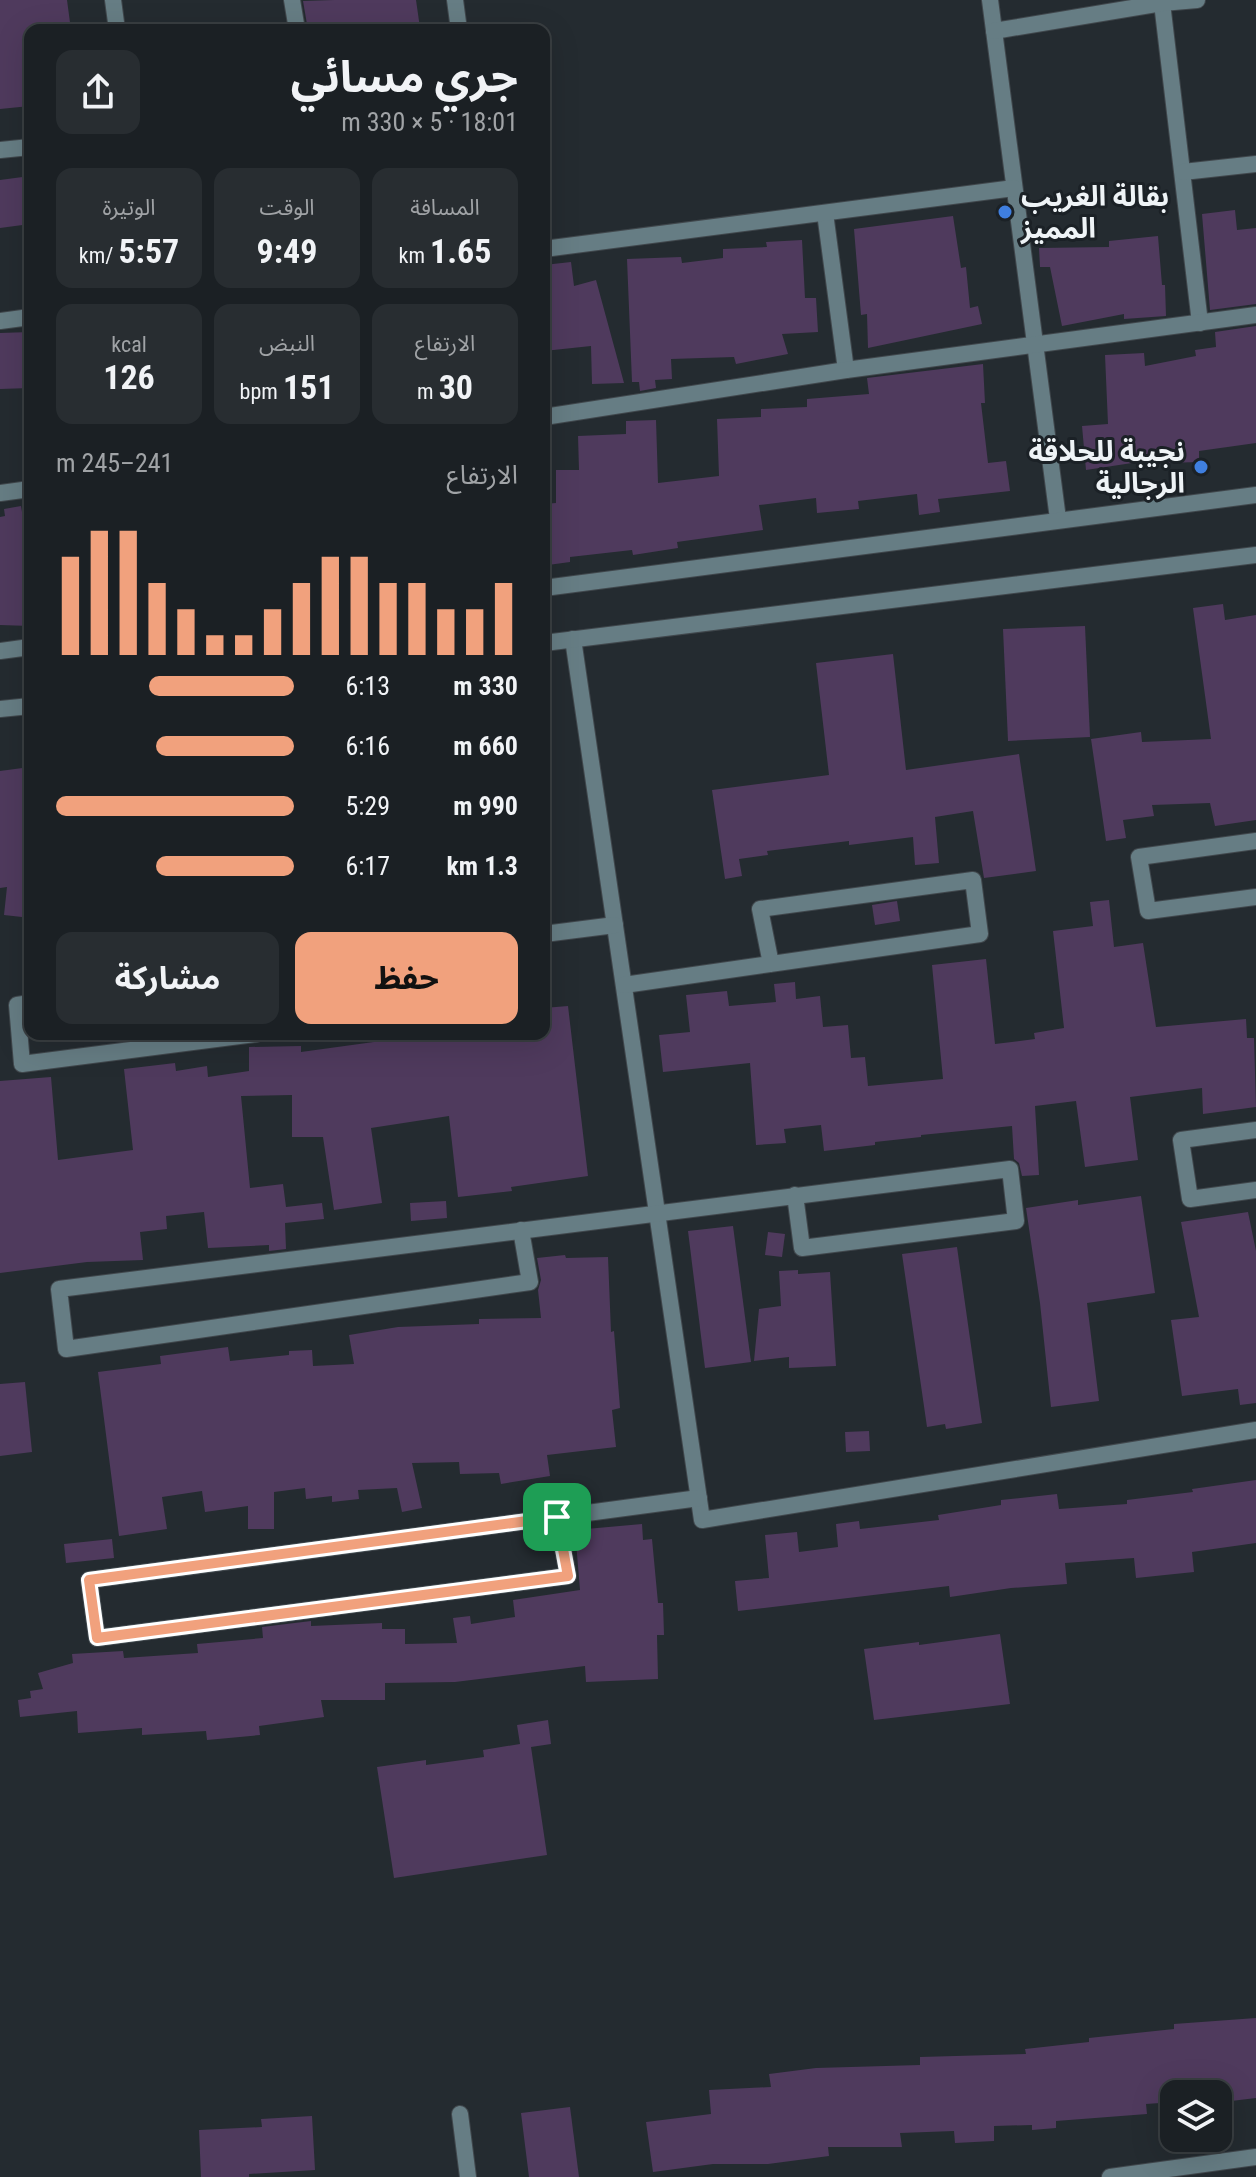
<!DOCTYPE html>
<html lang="ar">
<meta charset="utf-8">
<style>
body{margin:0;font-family:"Roboto Condensed","Noto Sans Arabic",sans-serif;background:#282d31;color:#f1f3f6;direction:rtl;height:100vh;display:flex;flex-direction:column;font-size:30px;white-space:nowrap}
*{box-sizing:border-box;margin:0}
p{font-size:26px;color:#a0a3a6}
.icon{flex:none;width:44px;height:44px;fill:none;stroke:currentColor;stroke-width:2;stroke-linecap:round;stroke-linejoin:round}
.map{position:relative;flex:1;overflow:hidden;direction:ltr}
.details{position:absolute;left:24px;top:24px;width:526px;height:1016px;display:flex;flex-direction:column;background:#1b2024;border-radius:16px;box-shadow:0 8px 32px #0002,0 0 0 2px #393e41;direction:rtl}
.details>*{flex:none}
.tools{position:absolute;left:1160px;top:2080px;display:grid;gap:16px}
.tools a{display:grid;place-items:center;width:72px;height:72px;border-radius:16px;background:#1b2024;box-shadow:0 8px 32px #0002,0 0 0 2px #393e41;font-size:40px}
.pin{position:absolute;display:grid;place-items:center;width:68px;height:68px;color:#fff;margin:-34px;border-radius:16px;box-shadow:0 4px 12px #0006}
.round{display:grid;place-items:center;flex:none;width:84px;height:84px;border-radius:16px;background:#282d31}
.head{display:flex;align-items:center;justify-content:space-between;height:136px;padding:0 32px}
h1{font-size:44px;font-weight:700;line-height:60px}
.figures{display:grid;grid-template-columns:repeat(3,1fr);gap:12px;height:136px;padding:8px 32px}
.figures div{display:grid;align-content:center;border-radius:16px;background:#282d31;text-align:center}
.figures b{font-size:34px;font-weight:700}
.figures small{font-size:22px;font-weight:400}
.figures p{font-size:22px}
.chart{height:224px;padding:16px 32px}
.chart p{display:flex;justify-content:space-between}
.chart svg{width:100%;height:144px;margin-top:8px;stroke:#f1a17d;stroke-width:6}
.button{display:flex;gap:16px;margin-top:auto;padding:16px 32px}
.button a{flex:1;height:92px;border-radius:16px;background:#f1a17d;color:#111;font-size:32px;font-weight:700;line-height:92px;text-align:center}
.button a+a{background:#282d31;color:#f1f3f6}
ul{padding:0 32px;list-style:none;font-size:26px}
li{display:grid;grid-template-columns:128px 96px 1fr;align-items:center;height:60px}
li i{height:20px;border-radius:10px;background:#f1a17d}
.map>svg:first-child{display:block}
.building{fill:#4f3a5d}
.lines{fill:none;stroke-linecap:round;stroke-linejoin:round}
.minor-casing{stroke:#40474c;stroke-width:18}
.tertiary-casing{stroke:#40474c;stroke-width:18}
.minor{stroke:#667d84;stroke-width:16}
.tertiary{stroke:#667d84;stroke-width:16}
.route-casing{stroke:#fff;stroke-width:16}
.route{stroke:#f1a17d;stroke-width:10}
.shop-dot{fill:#3f7fe0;stroke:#1b2126;stroke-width:3}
.labels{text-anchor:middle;stroke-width:6;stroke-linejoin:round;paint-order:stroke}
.poi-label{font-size:28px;font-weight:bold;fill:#eef3f6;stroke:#1b2126;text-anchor:start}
</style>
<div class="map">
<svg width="1256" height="2177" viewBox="0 0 1256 2177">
<rect width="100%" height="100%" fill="#242b30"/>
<g class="building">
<polygon points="0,0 67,0 71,30 30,30 30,106 0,109"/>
<polygon points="334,0 416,0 420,28 308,30 303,1"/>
<polygon points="30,176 30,224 0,228 0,180"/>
<polygon points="1235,210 1237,230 1256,228 1256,304 1210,310 1202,214"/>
<polygon points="953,216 961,268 966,267 970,308 978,306 982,324 868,348 867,314 861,315 854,229"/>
<polygon points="1158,236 1162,285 1165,285 1166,316 1124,319 1124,314 1062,326 1050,267 1040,267 1039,248 1109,247 1109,241"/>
<polygon points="802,240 805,298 816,298 818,332 782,334 788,354 736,364 734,357 671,359 672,379 655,380 656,388 640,391 639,382 632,382 627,259 681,257 682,263 723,258 723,249 767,247 766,242"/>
<polygon points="571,262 574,286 596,280 624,383 592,384 591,346 544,351 544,265"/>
<polygon points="1256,326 1256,443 1199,451 1199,462 1165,463 1165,458 1086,470 1082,426 1108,424 1105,355 1144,353 1145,366 1196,356 1195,350 1216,347 1215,332"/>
<polygon points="30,332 30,388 0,389 0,333"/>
<polygon points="983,364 985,403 981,403 988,463 1006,461 1010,491 938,499 940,512 919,515 917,494 858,501 859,509 817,513 816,498 759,505 763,530 677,542 678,548 633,555 632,550 570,557 570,562 548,565 544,504 556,503 556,470 579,470 578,436 626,434 626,421 656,420 658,483 719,476 717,419 761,417 761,409 807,407 807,399 869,394 867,378"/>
<polygon points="21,506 30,560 30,626 0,625 0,517 5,516 4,509"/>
<polygon points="1223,604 1225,620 1256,615 1256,820 1215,826 1210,803 1152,805 1154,816 1123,820 1126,838 1106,841 1091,739 1141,732 1142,742 1211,739 1193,608"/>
<polygon points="1085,626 1090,737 1008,741 1003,629"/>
<polygon points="893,654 906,770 1019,754 1036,871 984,878 973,811 935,817 939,863 915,865 913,837 849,845 849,841 767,851 768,855 739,859 742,876 725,879 712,790 829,775 816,663"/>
<polygon points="30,767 30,885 25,885 22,917 4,915 7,887 0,888 0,771"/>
<polygon points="1109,900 1114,947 1143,943 1156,1027 1246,1019 1247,1038 1254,1038 1256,1107 1203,1114 1202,1088 1130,1097 1138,1160 1085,1167 1076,1101 1035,1106 1039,1175 1022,1176 1019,1163 1014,1159 1012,1126 921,1135 921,1137 875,1142 875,1145 824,1151 821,1125 784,1129 786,1143 756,1145 750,1063 663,1072 659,1035 690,1032 686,995 727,991 729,1006 776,1002 774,984 795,982 796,999 820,996 823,1027 848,1025 851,1058 865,1057 868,1086 943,1079 932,965 986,959 995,1044 1035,1039 1034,1033 1064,1028 1053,931 1093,926 1090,902"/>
<polygon points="897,901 900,921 875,925 872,905"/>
<polygon points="568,1006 588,1176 511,1187 512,1191 458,1197 449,1116 371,1128 382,1203 334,1210 323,1137 292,1137 292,1095 241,1096 250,1188 283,1184 286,1207 322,1203 324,1219 285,1223 286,1249 269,1251 269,1245 208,1248 204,1212 166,1216 167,1229 140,1232 143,1260 87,1262 0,1273 0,1081 51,1077 58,1160 133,1150 124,1069 175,1063 176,1071 207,1066 208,1077 249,1071 249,1047 301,1046 301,1052 432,1034 544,1034 544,1008"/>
<polygon points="1141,1196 1155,1293 1087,1303 1099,1401 1051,1407 1040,1303 1026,1208 1078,1200 1078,1205"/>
<polygon points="446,1201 447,1218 411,1221 410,1203"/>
<polygon points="1248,1212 1256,1251 1256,1403 1240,1405 1238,1389 1182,1396 1171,1320 1199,1317 1181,1222"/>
<polygon points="733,1226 751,1362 705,1368 688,1231"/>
<polygon points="768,1232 785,1234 782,1257 765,1255"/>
<polygon points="957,1247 982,1423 946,1429 945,1424 927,1427 902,1254"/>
<polygon points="565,1255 566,1258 608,1257 611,1332 614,1331 620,1408 612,1410 616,1447 547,1455 550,1476 501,1484 499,1473 460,1474 459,1462 412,1463 422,1508 402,1512 397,1488 358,1490 359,1499 332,1502 332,1496 306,1499 305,1488 274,1492 274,1529 248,1529 248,1506 205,1512 202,1491 162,1497 167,1529 119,1536 98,1372 161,1364 160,1356 228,1347 230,1361 289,1355 289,1351 312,1350 313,1366 354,1364 349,1335 398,1327 479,1324 479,1319 541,1318 538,1290 541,1280 537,1258"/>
<polygon points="798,1270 798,1274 830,1272 836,1366 789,1368 789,1357 754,1361 759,1309 781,1306 779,1271"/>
<polygon points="25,1382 32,1452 0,1456 0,1384"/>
<polygon points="869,1431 870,1451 846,1452 845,1432"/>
<polygon points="1256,1480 1256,1543 1192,1552 1194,1572 1136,1578 1134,1558 1065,1563 1067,1584 1011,1588 950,1597 949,1586 738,1611 735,1581 769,1578 765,1535 797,1532 799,1552 838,1547 836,1524 859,1521 860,1529 939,1520 938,1515 1001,1505 1001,1500 1057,1494 1059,1509 1127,1504 1127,1500 1193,1492 1192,1489"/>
<polygon points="642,1524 643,1540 652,1539 658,1603 663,1603 664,1635 657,1635 658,1679 586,1682 585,1666 455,1682 385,1683 385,1700 321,1700 324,1717 259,1726 260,1735 207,1740 206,1731 142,1735 142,1728 78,1733 77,1711 20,1717 18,1700 31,1698 30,1691 43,1689 38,1673 73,1663 72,1654 123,1651 124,1658 198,1653 197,1644 263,1638 262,1627 311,1621 311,1626 382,1623 382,1629 405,1629 405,1644 457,1643 453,1618 470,1616 471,1624 515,1617 513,1600 580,1590 575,1530"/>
<polygon points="112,1539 114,1558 66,1563 64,1544"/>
<polygon points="1000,1634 1010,1704 874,1720 864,1649 919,1642 919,1645"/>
<polygon points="548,1720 551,1744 531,1747 547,1855 394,1878 377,1767 426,1760 426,1765 484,1757 483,1750 520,1744 517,1725"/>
<polygon points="1256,2018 1256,2098 1223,2102 1222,2094 1174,2094 1174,2102 1146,2104 1147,2114 1056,2121 1056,2128 1032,2130 1032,2125 994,2126 994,2141 955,2143 954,2131 900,2133 902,2147 828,2147 829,2156 768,2164 713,2164 653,2172 646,2122 711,2114 709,2090 771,2087 769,2074 816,2068 920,2065 920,2057 1026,2054 1025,2049 1089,2042 1089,2038 1174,2029 1174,2024"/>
<polygon points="570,2107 579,2177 529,2177 521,2113"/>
<polygon points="312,2116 315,2170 249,2174 249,2177 201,2177 199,2130 262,2127 261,2119"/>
</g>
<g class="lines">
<g class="minor-casing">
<g id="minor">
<polyline points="113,0 117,30"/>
<polyline points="292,0 297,30"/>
<polyline points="455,0 459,30"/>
<polyline points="990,0 1058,519"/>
<polyline points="1162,3 1200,323"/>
<polyline points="994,31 1162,3 1197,0"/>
<polyline points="0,150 30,147"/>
<polyline points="1183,172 1256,164"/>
<polyline points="825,213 846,370"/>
<polyline points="544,249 1014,188"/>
<polyline points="0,321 30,317"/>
<polyline points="544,417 846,370 1256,315"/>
<polyline points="0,493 30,489"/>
<polyline points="573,639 702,1520 1256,1430"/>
<polyline points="1256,841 1139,857 1148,911 1256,897"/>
<polyline points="544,934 615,925"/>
<polyline points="624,985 980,934 973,880 760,909 771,964"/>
<polyline points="30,1003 17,1005 22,1064 256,1034"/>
<polyline points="1256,1130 1181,1140 1190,1199 1256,1190"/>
<path d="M521,1230L530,1282L66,1349L59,1289C376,1248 693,1207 1010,1169L1016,1221L802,1248L795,1195"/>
<polyline points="557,1517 568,1576 97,1638 89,1580 699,1498"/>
<polyline points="460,2114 468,2177"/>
<polyline points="1110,2177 1256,2157"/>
</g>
</g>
<g class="tertiary-casing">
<g id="tertiary">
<polyline points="544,588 1256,495"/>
<polyline points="544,643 1256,555"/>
<polyline points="0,651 30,647"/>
<polyline points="0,709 30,706"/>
</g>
</g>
<use href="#minor" class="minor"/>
<use href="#tertiary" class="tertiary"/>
</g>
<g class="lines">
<g class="route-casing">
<polygon id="route" points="557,1517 568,1576 97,1638 89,1580"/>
</g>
<use href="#route" class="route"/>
</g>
<g class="shop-dot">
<circle cx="1005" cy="212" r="8"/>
<circle cx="1201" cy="467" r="8"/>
</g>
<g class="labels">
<g class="poi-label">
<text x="1021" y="206">بقالة الغريب<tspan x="1021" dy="32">المميز</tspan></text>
<text x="1185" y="461" text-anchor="end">نجيبة للحلاقة<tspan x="1185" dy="32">الرجالية</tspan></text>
</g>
</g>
</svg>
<div class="tools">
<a><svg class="icon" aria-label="layers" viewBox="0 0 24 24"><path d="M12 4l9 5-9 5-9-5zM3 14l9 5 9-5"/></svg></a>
</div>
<div class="pin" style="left:557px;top:1517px;background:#1e9e55"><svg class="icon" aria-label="arrive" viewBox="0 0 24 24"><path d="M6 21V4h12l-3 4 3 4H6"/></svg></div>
<section class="details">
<div class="head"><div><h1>جري مسائي</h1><p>18:01 · 5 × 330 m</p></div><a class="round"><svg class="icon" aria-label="share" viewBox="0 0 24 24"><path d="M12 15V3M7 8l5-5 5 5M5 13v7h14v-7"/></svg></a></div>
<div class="figures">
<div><p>المسافة</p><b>1.65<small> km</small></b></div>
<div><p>الوقت</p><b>9:49</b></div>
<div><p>الوتيرة</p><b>5:57<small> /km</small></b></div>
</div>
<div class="figures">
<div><p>الارتفاع</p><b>30<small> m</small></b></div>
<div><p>النبض</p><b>151<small> bpm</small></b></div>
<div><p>kcal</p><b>126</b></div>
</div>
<div class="chart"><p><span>الارتفاع</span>241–245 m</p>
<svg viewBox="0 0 160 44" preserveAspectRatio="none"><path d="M5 44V14M15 44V6M25 44V6M35 44V22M45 44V30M55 44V38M65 44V38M75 44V30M85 44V22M95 44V14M105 44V14M115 44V22M125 44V22M135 44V30M145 44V30M155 44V22"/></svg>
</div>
<ul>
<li><b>330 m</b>6:13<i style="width:61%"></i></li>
<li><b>660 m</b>6:16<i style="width:58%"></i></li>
<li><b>990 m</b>5:29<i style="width:100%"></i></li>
<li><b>1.3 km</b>6:17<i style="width:58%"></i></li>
</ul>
<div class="button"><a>حفظ</a><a>مشاركة</a></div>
</section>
</div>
